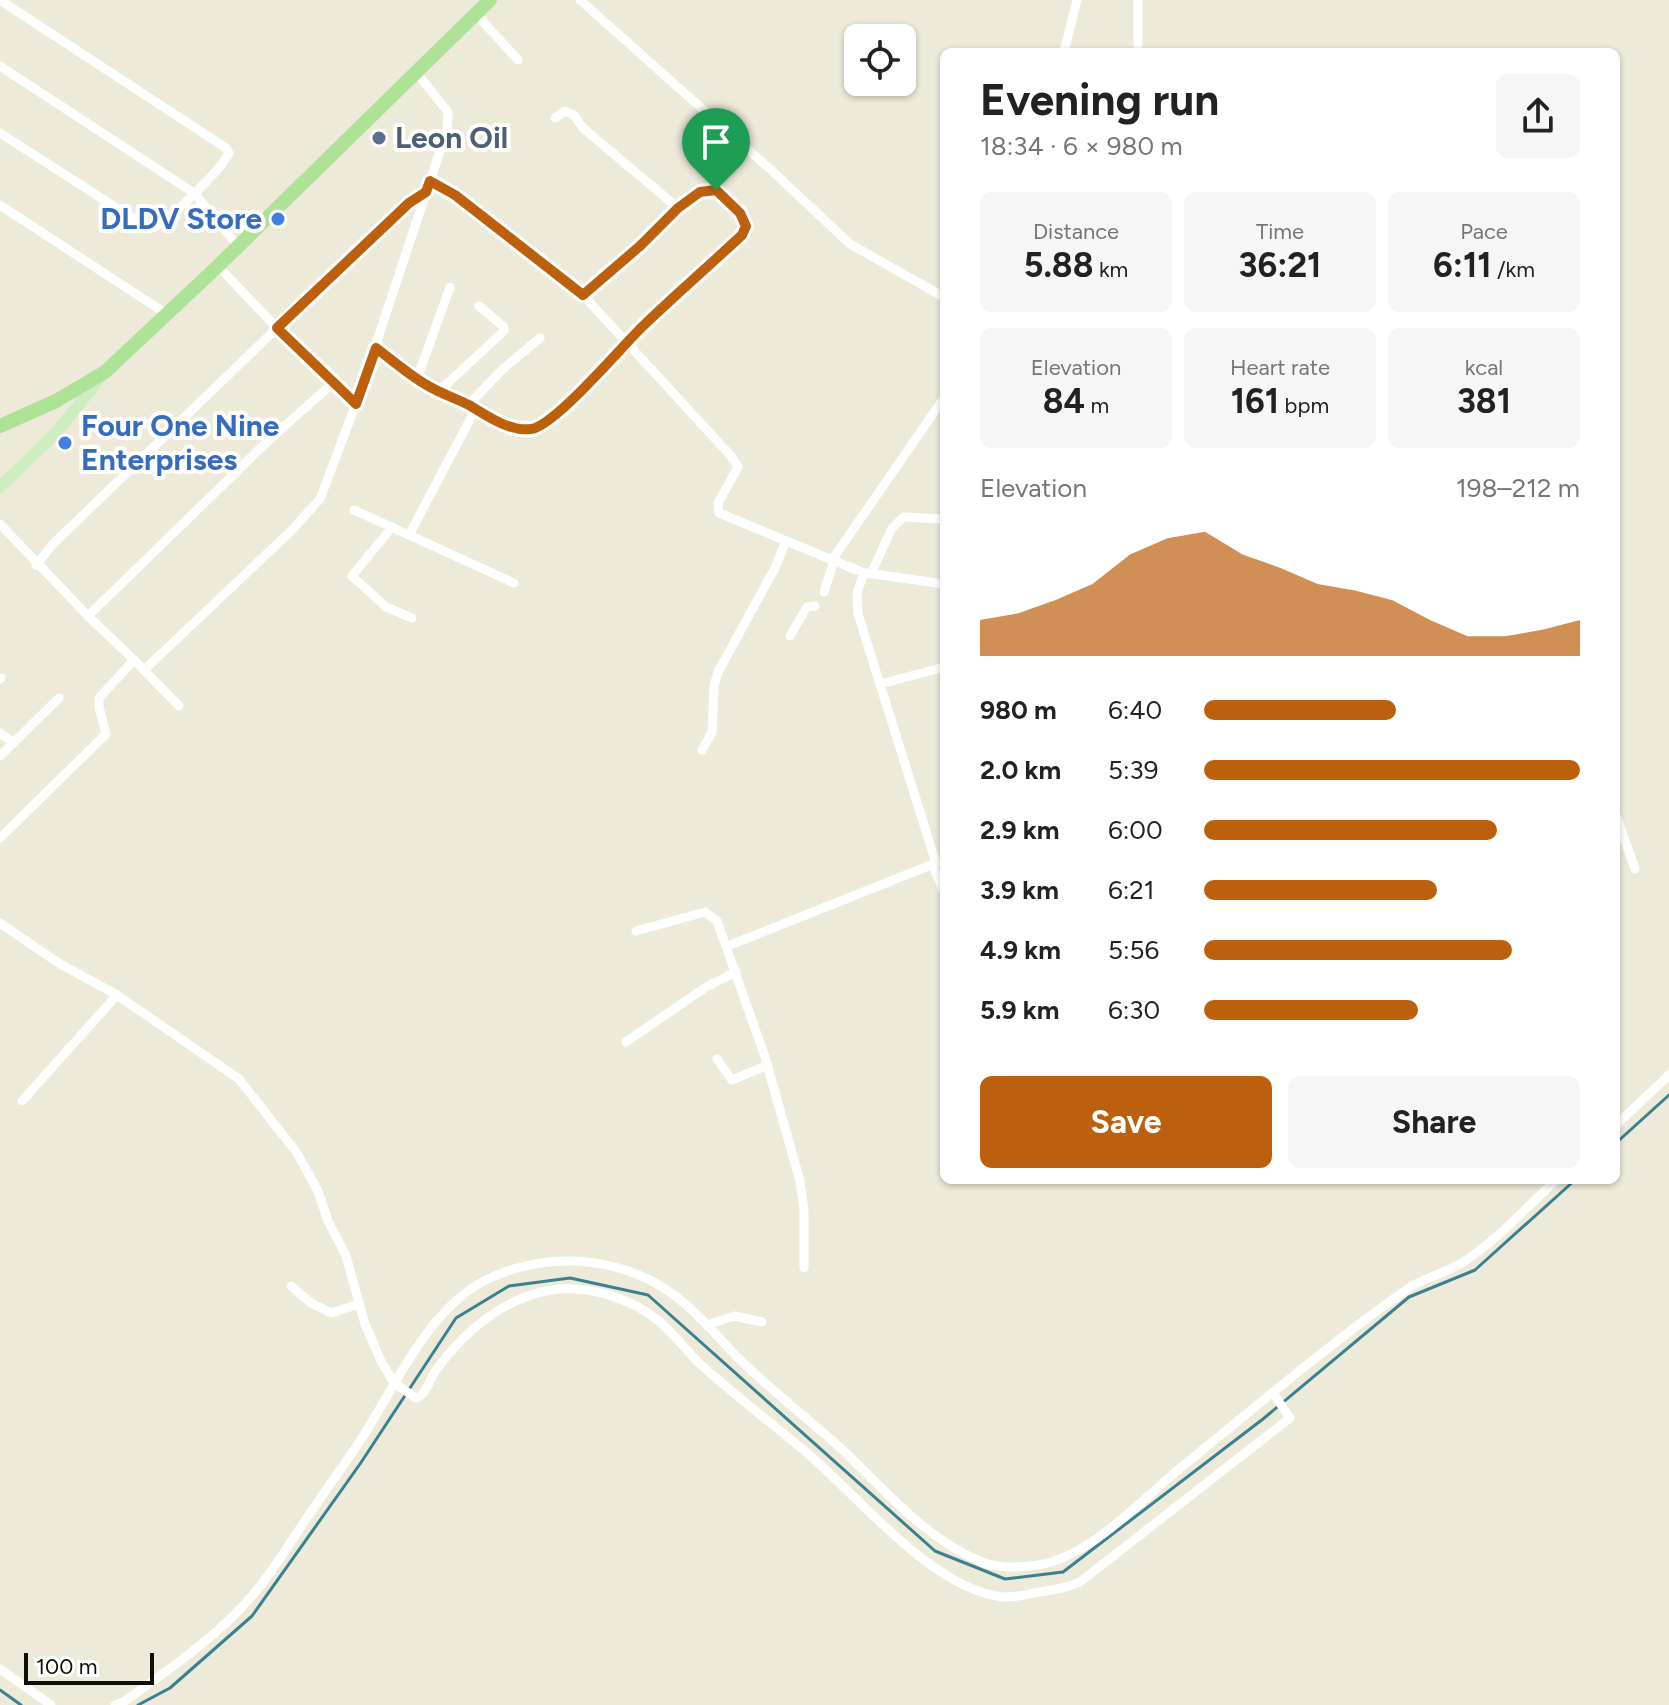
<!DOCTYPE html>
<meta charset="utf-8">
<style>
body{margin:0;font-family:Figtree,sans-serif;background:#f6f6f6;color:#222;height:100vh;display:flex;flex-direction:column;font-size:30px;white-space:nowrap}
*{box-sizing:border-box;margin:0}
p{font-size:26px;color:#767676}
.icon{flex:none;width:44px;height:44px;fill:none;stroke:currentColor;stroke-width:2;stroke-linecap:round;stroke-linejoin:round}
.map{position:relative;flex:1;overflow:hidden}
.panel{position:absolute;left:940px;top:48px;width:680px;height:1136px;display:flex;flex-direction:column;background:#fff;border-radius:12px;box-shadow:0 2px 6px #0004}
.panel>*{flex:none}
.controls{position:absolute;left:844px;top:24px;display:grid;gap:16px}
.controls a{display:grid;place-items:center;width:72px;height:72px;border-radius:12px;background:#fff;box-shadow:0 2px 6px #0004;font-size:40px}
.scale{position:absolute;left:24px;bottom:20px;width:130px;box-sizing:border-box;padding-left:8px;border:4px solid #0f0e09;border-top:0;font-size:22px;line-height:28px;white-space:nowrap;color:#0f0e09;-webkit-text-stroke:6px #fff;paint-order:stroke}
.pin{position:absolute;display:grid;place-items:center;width:68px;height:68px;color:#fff;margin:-82px -34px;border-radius:50% 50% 50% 0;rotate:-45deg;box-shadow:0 0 8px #0007}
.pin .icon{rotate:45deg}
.round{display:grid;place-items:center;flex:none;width:84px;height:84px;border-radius:12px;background:#f6f6f6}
.head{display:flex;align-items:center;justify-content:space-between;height:136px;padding:0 40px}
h1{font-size:44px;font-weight:700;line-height:60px}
.stats{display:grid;grid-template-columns:repeat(3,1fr);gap:12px;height:136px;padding:8px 40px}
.stats div{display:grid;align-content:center;border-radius:12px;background:#f6f6f6;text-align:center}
.stats b{font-size:34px;font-weight:700}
.stats small{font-size:22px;font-weight:400}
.stats p{font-size:22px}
.chart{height:224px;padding:16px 40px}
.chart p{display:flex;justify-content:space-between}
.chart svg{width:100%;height:144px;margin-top:8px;fill:#bc600e;opacity:.7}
.cta{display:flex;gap:16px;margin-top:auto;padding:16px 40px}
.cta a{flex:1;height:92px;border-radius:12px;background:#bc600e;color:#fff;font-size:32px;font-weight:700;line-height:92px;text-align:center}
.cta a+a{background:#f6f6f6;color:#222}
ul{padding:0 40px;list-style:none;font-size:26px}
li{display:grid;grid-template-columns:128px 96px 1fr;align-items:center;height:60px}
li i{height:20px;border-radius:10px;background:#bc600e}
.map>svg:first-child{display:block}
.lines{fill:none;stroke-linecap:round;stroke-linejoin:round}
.stream{stroke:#3a808f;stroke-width:3}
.minor{stroke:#fff;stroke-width:9}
.major{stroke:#ceeec1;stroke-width:12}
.highway{stroke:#ade298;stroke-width:14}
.route-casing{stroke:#fff;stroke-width:16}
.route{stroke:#bc600e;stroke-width:10}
.service-dot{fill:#5c6f8a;stroke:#fff;stroke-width:3}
.shop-dot{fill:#3f7fe0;stroke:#fff;stroke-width:3}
.labels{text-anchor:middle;stroke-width:8;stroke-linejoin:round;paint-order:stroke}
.service-label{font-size:30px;font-weight:bold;fill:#4e5e75;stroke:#fff;text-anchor:start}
.shop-label{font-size:30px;font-weight:bold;fill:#366cbe;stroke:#fff;text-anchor:end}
</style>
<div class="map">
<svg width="1669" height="1705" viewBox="0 0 1669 1705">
<rect width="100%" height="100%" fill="#edeada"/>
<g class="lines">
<g class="stream">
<polyline points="1616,1143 1669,1095"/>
<polyline points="0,1690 21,1705"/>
<polyline points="138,1705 170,1688 252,1616 360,1464 456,1318 509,1286 570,1278 648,1295 935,1551 1005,1579 1063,1572 1263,1419 1409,1297 1475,1270 1575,1180"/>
</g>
<g class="minor">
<path d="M0,0L226,148L229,153C222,168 168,223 152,228L143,225L0,133"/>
<polyline points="580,0 770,169 850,244 944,297"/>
<polyline points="1138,0 1138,45"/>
<polyline points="476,14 518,60"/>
<polyline points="1064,52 1077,0"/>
<polyline points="0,66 194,193 238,246"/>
<polyline points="555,118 565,111 574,115 583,128 678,208"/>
<polyline points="430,181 455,195 583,295 731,456 738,467 718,503 719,513 864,573 857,593 858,614 936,863 728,946"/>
<polyline points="0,205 165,313"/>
<polyline points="218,266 277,328 409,203 426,192"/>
<path d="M376,348C404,369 434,398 468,405L504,368L540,338"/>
<polyline points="417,379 450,287"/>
<polyline points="333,383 356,404 447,130 448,112 416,72"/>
<polyline points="438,392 504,331 504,327 479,306"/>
<path d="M475,410L514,427L524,429L537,427L566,404L639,330L742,235C752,216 729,202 716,190L700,192L678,208L640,246L583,295"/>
<polyline points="354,510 514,583"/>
<polyline points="0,524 88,616"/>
<polyline points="392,527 352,576 386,607 412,618"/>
<polyline points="409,535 475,410 471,407"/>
<polyline points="832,560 944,398"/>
<polyline points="867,573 944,584"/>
<polyline points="871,574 892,528 904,517 944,519"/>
<polyline points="824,592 834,561"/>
<polyline points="790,636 807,607 815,606"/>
<polyline points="134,660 179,706"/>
<polyline points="144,670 291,531 320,499 356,404"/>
<polyline points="0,679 1,678"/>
<polyline points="881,684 944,667"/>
<polyline points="0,733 14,743"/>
<polyline points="702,750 712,732 714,686 718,672 775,568 786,541"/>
<polyline points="0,756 59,698"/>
<polyline points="1616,815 1635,869"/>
<polyline points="0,838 106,734 99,707 99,698 134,660 88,616 269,440 333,383 277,328 54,543 36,565"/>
<polyline points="933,866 944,892"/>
<path d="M0,923L57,962L117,995L239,1079L297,1153L318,1191L328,1221L346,1256L365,1324L381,1361L394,1383L416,1398C427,1394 429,1380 436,1370C465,1330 508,1294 559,1289C594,1287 633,1299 660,1322C674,1334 685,1349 698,1362C735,1396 776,1426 814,1459C864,1503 934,1589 1003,1597C1015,1598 1027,1594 1039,1592C1053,1590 1067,1588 1080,1582L1290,1418L1273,1393"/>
<polyline points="636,931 705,912 717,921 765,1057 800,1181 804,1210 804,1268"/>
<polyline points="626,1042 706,987 736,972"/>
<polyline points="717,1059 732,1080 768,1065"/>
<polyline points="22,1101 117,995"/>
<polyline points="1616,1125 1669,1075"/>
<polyline points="291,1286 311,1303 331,1313 359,1304"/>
<polyline points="707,1325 734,1316 762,1322"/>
<polyline points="0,1669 51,1705"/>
<path d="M115,1705L125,1701C173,1667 224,1632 261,1585C278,1563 293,1538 309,1515C326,1489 345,1464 362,1438C396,1385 430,1305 490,1278C554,1249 630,1257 684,1303C703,1319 720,1339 737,1357C769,1388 803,1415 836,1444C881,1485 924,1539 982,1562C1000,1569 1019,1568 1038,1565C1091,1557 1143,1498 1184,1465C1257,1406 1329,1344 1406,1290C1423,1277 1446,1274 1465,1261C1498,1239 1527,1207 1556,1180"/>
</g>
<polyline class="major" points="0,487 57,432 103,374"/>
<polyline class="highway" points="0,426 56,401 105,372 218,266 490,0"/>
</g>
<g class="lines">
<g class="route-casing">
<path id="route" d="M430,181L455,195L583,295L640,246L678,208L700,192L716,190L740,213L746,226L742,235C709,266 675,295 643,326C622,346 555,426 531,429C509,432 486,415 469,405C455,398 439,393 425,384C408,374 392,360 376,348L356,404L277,328L409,203L426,192Z"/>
</g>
<use href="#route" class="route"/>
</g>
<circle class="service-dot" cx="379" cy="138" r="8"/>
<g class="shop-dot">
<circle cx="278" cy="219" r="8"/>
<circle cx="65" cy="443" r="8"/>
</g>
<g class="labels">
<g class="service-label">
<text x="395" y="148">Leon Oil</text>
</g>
<g class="shop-label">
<text x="262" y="229">DLDV Store</text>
<text x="81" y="436" text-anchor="start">Four One Nine<tspan x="81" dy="34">Enterprises</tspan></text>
</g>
</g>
</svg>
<div class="controls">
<a><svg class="icon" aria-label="locate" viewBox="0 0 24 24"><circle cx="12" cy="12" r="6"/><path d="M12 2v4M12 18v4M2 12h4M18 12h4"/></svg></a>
</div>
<div class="scale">100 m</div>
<div class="pin" style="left:716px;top:190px;background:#1e9e55"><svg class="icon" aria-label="arrive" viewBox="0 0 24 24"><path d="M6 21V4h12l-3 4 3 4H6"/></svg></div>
<section class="panel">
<div class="head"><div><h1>Evening run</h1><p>18:34 · 6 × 980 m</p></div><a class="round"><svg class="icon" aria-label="share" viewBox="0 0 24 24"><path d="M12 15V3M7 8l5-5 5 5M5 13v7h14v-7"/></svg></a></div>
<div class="stats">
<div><p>Distance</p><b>5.88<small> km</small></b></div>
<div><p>Time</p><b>36:21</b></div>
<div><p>Pace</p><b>6:11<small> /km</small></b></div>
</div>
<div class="stats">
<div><p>Elevation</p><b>84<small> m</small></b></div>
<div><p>Heart rate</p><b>161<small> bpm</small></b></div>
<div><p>kcal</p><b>381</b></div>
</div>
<div class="chart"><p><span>Elevation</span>198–212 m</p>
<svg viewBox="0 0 160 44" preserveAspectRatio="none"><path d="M0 44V33L10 31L20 27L30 22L40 13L50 8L60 6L70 13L80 17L90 22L100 24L110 27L120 33L130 38L140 38L150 36L160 33V44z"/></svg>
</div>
<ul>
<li><b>980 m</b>6:40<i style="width:51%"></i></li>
<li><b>2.0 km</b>5:39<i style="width:100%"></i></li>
<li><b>2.9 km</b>6:00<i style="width:78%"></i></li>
<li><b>3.9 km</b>6:21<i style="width:62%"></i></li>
<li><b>4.9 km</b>5:56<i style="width:82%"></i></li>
<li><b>5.9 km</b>6:30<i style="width:57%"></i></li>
</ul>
<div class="cta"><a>Save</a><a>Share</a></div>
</section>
</div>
